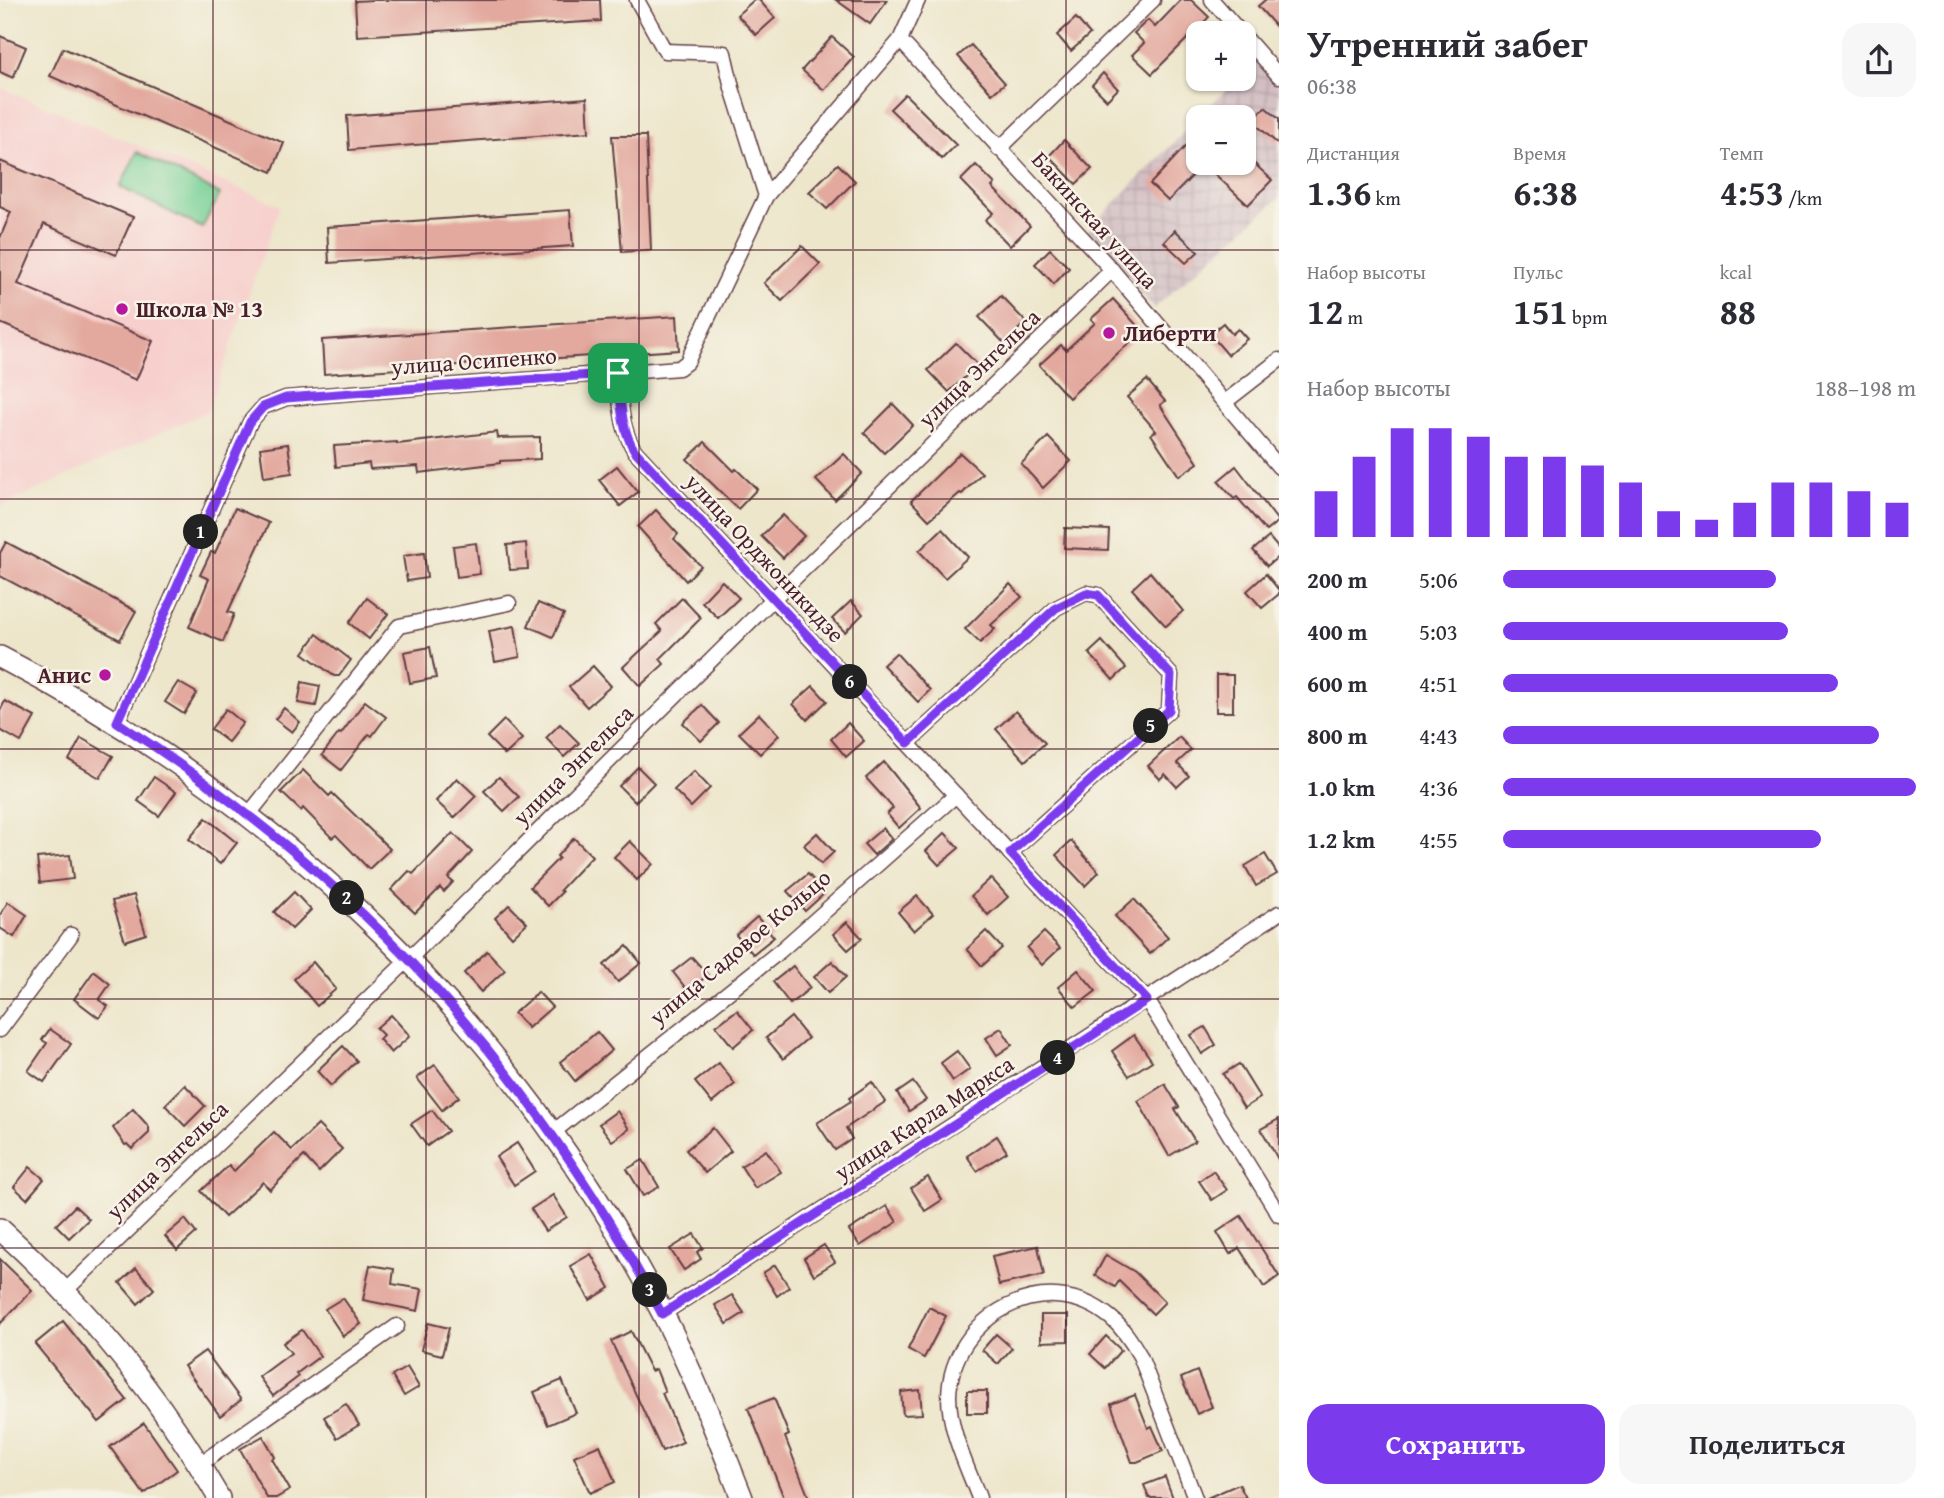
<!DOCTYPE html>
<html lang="ru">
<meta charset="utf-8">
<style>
body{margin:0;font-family:"Gentium Book Plus",serif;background:#f7f7f7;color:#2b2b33;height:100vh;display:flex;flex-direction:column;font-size:26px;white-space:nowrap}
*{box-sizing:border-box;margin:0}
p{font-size:23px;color:#7c7c81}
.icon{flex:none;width:38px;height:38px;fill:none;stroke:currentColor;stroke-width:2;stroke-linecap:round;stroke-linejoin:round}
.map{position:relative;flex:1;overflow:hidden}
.panel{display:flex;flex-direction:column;background:#fff;width:665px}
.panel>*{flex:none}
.controls{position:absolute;left:1186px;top:21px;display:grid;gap:14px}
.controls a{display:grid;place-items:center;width:70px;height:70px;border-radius:14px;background:#fff;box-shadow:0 2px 5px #0004;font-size:35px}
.pin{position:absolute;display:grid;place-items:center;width:60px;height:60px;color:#fff;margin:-30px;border-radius:14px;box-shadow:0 4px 10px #0006}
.km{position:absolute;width:35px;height:35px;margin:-18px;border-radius:50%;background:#222;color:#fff;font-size:19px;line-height:35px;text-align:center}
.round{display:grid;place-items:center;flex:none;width:74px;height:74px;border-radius:21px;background:#f7f7f7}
.headline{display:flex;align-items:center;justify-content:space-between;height:119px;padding:0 28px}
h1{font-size:38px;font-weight:700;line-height:52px}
.figures{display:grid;grid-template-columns:repeat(3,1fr);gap:10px;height:119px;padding:7px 28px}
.figures div{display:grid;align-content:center}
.figures b{font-size:35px;font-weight:700}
.figures small{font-size:19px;font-weight:400}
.figures p{font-size:19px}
.chart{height:196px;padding:14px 28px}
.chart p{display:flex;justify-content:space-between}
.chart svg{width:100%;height:126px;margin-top:7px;stroke:#7c3aed;stroke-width:6}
.cta{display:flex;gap:14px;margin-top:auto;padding:14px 28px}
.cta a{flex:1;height:80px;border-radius:21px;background:#7c3aed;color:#fff;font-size:28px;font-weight:700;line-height:80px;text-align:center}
.cta a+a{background:#f7f7f7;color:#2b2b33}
ul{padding:0 28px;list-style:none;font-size:23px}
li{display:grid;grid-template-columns:112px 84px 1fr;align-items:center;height:52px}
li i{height:18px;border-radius:9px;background:#7c3aed}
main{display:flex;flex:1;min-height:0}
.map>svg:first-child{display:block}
.built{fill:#f7d0cd}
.industrial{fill:url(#industrial-grid)}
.green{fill:#79d196;stroke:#627860;stroke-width:2}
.building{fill:#e3a89e}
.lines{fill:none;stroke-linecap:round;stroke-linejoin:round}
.street-casing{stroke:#623d43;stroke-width:17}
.secondary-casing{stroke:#623d43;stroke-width:24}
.street{stroke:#fff;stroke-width:14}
.secondary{stroke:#fff;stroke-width:21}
.route-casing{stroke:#fff;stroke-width:14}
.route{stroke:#7c3aed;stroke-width:9}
.grid{fill:none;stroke:#4a1f2b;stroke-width:2;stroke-opacity:0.55}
.poi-dot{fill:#b5179e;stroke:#f7f3e8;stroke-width:2.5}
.labels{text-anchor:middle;stroke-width:5;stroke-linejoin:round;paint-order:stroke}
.street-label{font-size:23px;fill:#4a1f2b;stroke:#f7f3e8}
.poi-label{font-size:23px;font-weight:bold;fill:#4a1f2b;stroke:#f7f3e8;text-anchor:start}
</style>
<main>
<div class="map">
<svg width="1279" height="1498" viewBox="0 0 1279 1498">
<defs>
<pattern id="industrial-grid" width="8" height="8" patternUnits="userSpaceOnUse" patternTransform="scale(1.75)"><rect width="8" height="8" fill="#d2bec3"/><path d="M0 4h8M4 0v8" fill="none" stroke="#b6a3a8"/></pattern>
</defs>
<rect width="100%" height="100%" fill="#f7f3e8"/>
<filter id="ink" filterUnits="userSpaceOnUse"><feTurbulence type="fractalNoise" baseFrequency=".0143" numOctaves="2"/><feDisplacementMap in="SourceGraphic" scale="14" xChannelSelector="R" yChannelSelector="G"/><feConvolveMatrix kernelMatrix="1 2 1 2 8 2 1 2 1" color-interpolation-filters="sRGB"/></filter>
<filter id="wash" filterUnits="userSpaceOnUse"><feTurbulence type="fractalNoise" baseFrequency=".00686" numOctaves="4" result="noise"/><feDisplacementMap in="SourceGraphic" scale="28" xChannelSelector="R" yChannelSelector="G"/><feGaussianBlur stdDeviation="1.57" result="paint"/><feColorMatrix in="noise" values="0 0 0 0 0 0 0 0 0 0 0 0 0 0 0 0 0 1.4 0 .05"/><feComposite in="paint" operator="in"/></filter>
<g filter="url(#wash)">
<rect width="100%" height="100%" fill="#ede6cb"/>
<polygon class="built" points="0,87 280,206 208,411 0,507"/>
<polygon class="industrial" points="1255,60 1279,87 1279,198 1154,308 1087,231 1199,117 1199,163 1244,163 1244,117 1199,117 1236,79 1244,79 1244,71"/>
<polygon class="green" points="137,152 220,194 202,228 120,187"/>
<g id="blocks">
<g class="building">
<polygon points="373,0 600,0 601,21 357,36 355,1"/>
<polygon points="754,0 759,0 775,18 756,35 737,15"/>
<polygon points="836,0 887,0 870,24"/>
<polygon points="1181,0 1191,0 1209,17 1152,74 1132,55 1144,43 1134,33 1148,20 1155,27"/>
<polygon points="1265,0 1279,0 1279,30 1258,6"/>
<polygon points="1076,18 1090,34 1071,51 1057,35"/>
<polygon points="0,36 26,47 13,78 0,72"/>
<polygon points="832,37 854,57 824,90 802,70"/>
<polygon points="971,45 1005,83 992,94 958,56"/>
<polygon points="63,48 284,143 272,172 50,76"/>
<polygon points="1103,73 1118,89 1107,100 1092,85"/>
<polygon points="905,94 956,145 942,159 890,109"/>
<polygon points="587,98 589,132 349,150 347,116"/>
<polygon points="1265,107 1279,119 1279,145 1252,121"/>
<polygon points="1199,132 1199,169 1168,201 1150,184"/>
<polygon points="612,136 646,136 651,250 622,252"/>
<polygon points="1064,140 1092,169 1076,184 1049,156"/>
<polygon points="1244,154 1272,180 1248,205 1203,163 1244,163"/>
<polygon points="0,161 133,217 116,255 44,224 18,284 153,341 136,380 0,323 0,238 11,212 0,207"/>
<polygon points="838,164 855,181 827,209 809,192"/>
<polygon points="976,165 995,184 992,187 1030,226 1010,246 985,220 993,213 961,180"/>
<polygon points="570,210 573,246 329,263 327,227"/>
<polygon points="1175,230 1198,252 1186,263 1164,242"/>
<polygon points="802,246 820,264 782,301 764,283"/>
<polygon points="1050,249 1069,268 1054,284 1035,264"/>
<polygon points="1001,296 1026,322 1004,343 979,317"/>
<polygon points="1113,299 1142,331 1069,398 1039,365 1061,345 1066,350 1095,323 1091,319"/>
<polygon points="677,316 679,350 324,374 322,340"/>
<polygon points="1223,323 1232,334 1238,329 1247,339 1228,355 1210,334"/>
<polygon points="956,343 978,365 949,392 928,370"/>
<polygon points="1147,380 1165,401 1160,405 1198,463 1179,476 1151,434 1156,431 1127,397"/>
<polygon points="893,404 913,425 884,453 864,433"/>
<polygon points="497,432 498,438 540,437 540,459 500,461 500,463 419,473 418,466 370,469 369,463 336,467 334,446 397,442 397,444"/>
<polygon points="1048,437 1071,461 1043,488 1021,464"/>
<polygon points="705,442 734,471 736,469 757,489 738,509 687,459"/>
<polygon points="288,444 292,473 264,477 260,448"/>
<polygon points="960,453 982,473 962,494 960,493 929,520 911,501"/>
<polygon points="844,454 862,473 835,500 816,480"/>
<polygon points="617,466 638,492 620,506 599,480"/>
<polygon points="1236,466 1278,521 1266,531 1237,497 1234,499 1218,481"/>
<polygon points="235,508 269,523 228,612 234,614 223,642 189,627 209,579 200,575 211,552 215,553"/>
<polygon points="656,510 678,534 674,539 701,566 686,581 638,527"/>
<polygon points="783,515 804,536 783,558 761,536"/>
<polygon points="1065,528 1109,530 1108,550 1064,548"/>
<polygon points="942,529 968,557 945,578 919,551"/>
<polygon points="1269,537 1279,549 1279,556 1267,566 1253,550"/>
<polygon points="6,542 136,611 120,640 0,576 0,553"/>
<polygon points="476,543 480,574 457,577 453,546"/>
<polygon points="526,543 528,569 510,570 507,545"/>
<polygon points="424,553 427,578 407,581 403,556"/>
<polygon points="1150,572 1183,611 1166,626 1132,589"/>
<polygon points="1266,574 1279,590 1279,594 1262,608 1247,591"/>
<polygon points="722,581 739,598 718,618 702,602"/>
<polygon points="1010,584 1022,597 991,625 995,629 980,643 965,629"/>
<polygon points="367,598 388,614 369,639 349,623"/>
<polygon points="682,598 701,618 660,659 664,664 640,686 623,667 662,631 656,624"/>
<polygon points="851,601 863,614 845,632 832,619"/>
<polygon points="538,603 564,614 553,637 528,626"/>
<polygon points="515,626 520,657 495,662 489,631"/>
<polygon points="317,634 351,660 339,676 334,676 303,653"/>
<polygon points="1102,641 1126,668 1113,680 1089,653"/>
<polygon points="430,647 436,678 410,683 404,652"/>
<polygon points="896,653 930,690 918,702 883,665"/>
<polygon points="593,666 611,686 587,707 569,687"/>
<rect x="1216" y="675" width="17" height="37"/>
<polygon points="178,682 197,693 184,714 165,702"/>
<polygon points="302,682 320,686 316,706 298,703"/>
<polygon points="813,686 827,701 807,720 793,704"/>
<polygon points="5,701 35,717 21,742 0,730 0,711"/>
<polygon points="365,701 386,717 372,736 369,734 341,770 322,755 339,733 341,734"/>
<polygon points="702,705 719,723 701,741 683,723"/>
<polygon points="284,708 300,722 292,732 275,719"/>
<polygon points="226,709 243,723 228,742 211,729"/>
<polygon points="1016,711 1045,743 1025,761 996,729"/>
<polygon points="759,714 779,735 760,754 739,733"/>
<polygon points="504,720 522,739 505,755 487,737"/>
<polygon points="848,723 864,741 846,757 831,739"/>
<polygon points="560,724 579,743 564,757 546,738"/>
<polygon points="1179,737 1191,750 1177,763 1189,776 1177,787 1165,774 1160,779 1148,766"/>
<polygon points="81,738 113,756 100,778 69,760"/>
<polygon points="884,762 921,808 899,828 887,814 893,808 866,778"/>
<polygon points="638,767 654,783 635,802 619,786"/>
<polygon points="303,770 329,796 332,793 390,849 369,869 336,835 332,838 303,808 301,811 281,792"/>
<polygon points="694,771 710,788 691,807 674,790"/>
<polygon points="154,777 176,792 159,816 138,801"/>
<polygon points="499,777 519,797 504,811 484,791"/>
<polygon points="457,778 476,796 454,818 436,801"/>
<polygon points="206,818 237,843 220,864 189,839"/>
<polygon points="883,828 892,839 874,855 864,844"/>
<polygon points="453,833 472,852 448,878 453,882 444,892 440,888 415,913 391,890 409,871 413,874"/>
<polygon points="817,833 834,852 821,864 804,845"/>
<polygon points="945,833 959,848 939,865 926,851"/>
<polygon points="574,838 592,856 560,890 562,892 548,906 530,887 559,858 557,856"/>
<polygon points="630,841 653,864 637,880 614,857"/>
<polygon points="1071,841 1099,872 1085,886 1056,855"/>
<polygon points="1265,854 1277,874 1256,886 1245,866"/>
<polygon points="70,855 73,879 40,883 37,858"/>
<polygon points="808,874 825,893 805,911 787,891"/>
<polygon points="991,878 1008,897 988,915 971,896"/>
<polygon points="294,892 311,910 292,929 274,912"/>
<polygon points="134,895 146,934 125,941 112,901"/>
<polygon points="917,896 933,914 914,931 898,912"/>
<polygon points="1134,899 1168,937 1150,954 1115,916"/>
<polygon points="8,902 27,915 14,937 0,928 0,915"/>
<polygon points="509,905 527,923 512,937 495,918"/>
<polygon points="757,917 774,937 753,954 736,935"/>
<polygon points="847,922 862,938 848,950 833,934"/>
<polygon points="986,931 1002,948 982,966 967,949"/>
<polygon points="1044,932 1060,948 1042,965 1027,948"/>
<polygon points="627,946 641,963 618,982 604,965"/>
<polygon points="487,951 505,970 481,992 464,973"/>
<polygon points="692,957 708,975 688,991 673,972"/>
<polygon points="832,961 846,977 828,993 814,977"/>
<polygon points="313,962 336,989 317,1006 294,979"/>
<polygon points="793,966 810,988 790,1004 773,982"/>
<polygon points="1078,970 1096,991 1075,1007 1058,987"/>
<polygon points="94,971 110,984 99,1000 108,1006 99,1018 74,999"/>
<polygon points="538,992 552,1007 528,1028 514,1013"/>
<polygon points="737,1010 753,1030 733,1047 716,1026"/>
<polygon points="391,1015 410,1036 391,1053 379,1039 383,1035 376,1028"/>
<polygon points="791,1017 808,1038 783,1059 766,1038"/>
<polygon points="1205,1027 1216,1045 1202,1054 1191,1035"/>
<polygon points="1001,1028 1012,1045 997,1055 986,1038"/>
<polygon points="50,1029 71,1044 44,1082 28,1071 47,1043 42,1040"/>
<polygon points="597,1032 612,1050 575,1081 560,1062"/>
<polygon points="1134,1035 1152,1061 1129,1076 1112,1051"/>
<polygon points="343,1046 357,1061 331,1086 317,1071"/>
<polygon points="957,1051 970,1069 953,1081 941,1063"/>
<polygon points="719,1063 735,1084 712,1103 695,1082"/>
<polygon points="1239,1064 1260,1098 1244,1108 1223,1074"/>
<polygon points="435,1065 459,1097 442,1110 417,1078"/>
<polygon points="872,1082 885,1102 846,1128 852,1139 835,1150 817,1123 851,1101 849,1098"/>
<polygon points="913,1082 926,1100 909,1111 897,1093"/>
<polygon points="1165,1084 1179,1107 1175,1109 1195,1141 1169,1156 1138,1101"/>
<polygon points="185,1085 205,1106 185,1126 165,1105"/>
<polygon points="133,1109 149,1127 149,1133 132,1149 127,1144 125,1145 113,1128"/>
<polygon points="432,1110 448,1131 427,1146 411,1124"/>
<polygon points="617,1111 629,1129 612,1141 599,1124"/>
<polygon points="1279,1119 1279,1161 1261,1129"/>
<polygon points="318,1125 342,1149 319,1172 304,1156 270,1190 263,1182 225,1217 201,1191 229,1165 234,1171 274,1132 292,1150"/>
<polygon points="713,1128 731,1151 705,1173 686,1150"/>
<polygon points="997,1136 1007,1152 977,1171 967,1156"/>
<polygon points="517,1143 535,1171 514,1185 496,1157"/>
<polygon points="766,1150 781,1172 755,1188 741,1166"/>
<polygon points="643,1160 659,1187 643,1196 627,1169"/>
<polygon points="30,1167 44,1179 27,1199 14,1187"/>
<polygon points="1213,1171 1227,1190 1212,1200 1199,1181"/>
<polygon points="928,1177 942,1200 925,1211 911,1188"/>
<polygon points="553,1195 567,1217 545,1231 531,1209"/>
<polygon points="75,1206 89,1219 69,1238 56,1225"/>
<polygon points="887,1206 897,1222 860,1246 849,1230"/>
<polygon points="1241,1216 1279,1276 1264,1287 1239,1248 1230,1254 1217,1232"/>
<polygon points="185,1219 196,1233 177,1250 165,1236"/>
<polygon points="694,1234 703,1248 697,1252 701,1259 684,1270 670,1249"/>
<polygon points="824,1245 835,1262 814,1275 804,1258"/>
<polygon points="1038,1246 1044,1275 999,1285 992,1256"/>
<polygon points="591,1254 610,1288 590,1300 570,1266"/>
<polygon points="1106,1255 1135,1272 1165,1302 1153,1314 1119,1281 1115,1287 1095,1275"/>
<polygon points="0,1259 32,1290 0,1324"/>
<polygon points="370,1265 394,1269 392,1284 422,1289 418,1311 363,1300"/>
<polygon points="775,1265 789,1287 777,1296 763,1273"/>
<polygon points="136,1268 154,1289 138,1304 120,1283"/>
<polygon points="732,1295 744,1313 727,1324 715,1305"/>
<polygon points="343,1298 361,1324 343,1336 325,1309"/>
<polygon points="929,1307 946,1316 924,1358 908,1349"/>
<polygon points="1041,1315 1068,1315 1068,1341 1041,1342"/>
<polygon points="63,1321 127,1400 99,1422 35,1344"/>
<polygon points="428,1323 449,1328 442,1355 421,1350"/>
<polygon points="302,1330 320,1356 296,1374 298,1377 273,1396 259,1377 291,1353 283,1343"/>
<polygon points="631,1331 651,1371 656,1369 665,1392 662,1393 683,1442 662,1451 611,1341"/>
<polygon points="996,1334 1012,1348 998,1364 982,1350"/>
<polygon points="1106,1336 1121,1350 1105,1368 1090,1354"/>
<polygon points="205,1351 241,1400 220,1416 184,1366"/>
<polygon points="407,1367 419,1387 404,1396 392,1376"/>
<polygon points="1197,1371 1212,1407 1197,1414 1181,1378"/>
<polygon points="562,1380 576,1413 548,1425 534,1392"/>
<polygon points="920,1390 922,1414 903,1415 901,1392"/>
<rect x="967" y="1391" width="20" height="22"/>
<polygon points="1135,1395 1148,1428 1152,1426 1163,1451 1137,1462 1132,1462 1111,1404"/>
<polygon points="774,1398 789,1435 785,1437 809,1498 784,1498 748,1408"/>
<polygon points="346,1404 359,1425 337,1438 324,1417"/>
<polygon points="144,1423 177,1470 144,1494 110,1447"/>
<polygon points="263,1436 275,1457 272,1459 290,1490 276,1498 267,1498 240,1449"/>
<polygon points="600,1445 615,1482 590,1493 574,1456"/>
<polygon points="1165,1477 1173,1498 1149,1498 1144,1485"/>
<polygon points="1239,1484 1246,1498 1207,1498"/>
</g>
</g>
</g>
<g filter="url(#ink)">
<use href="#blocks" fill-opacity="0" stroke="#623d43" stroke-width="2"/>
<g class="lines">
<g class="street-casing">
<g id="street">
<polyline points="637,0 665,51 724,53 732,88 766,196"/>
<polyline points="1212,0 1241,33"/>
<polyline points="1244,36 1279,76"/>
<polyline points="900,40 1112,270 1279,467"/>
<polyline points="999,149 1153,0"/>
<path d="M617,373C621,400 620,428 635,451L1147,1000L1279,1215"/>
<polyline points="1225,402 1279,360"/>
<polyline points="117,722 250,422 263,407 286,398 679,368 687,362 766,196 900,40 918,0"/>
<polyline points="908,743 1056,608 1086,593 1098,595 1171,675 1169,710 1010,853"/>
<polyline points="249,814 399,626 509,603"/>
<polyline points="0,1030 71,935"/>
<polyline points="552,1133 780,951 956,795"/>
<polyline points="65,1291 409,959 772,600 1112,270"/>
<polyline points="662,1314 1279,913"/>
<polyline points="200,1464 397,1326"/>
<path d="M979,1498C967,1466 949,1431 949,1396C951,1316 1047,1264 1111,1318C1124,1329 1132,1342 1140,1356L1195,1498"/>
</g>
</g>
<g class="secondary-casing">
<g id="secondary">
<path d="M0,657C284,804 514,1028 662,1312C693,1372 717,1435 742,1498"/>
<path d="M0,1229C87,1307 160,1396 219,1498"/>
</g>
</g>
<use href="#street" class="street"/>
<use href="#secondary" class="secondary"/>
</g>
</g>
<g class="lines" filter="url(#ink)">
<g class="route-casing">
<path id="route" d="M618,373C621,400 620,428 635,451L908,743L1056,608L1086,593L1098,595L1171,675L1169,710L1010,853L1147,1000L662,1314C527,1062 358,877 117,722L250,422L263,407L286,398Z"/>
</g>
<use href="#route" class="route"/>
</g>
<path class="grid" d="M213,0V1498M426,0V1498M639,0V1498M853,0V1498M1066,0V1498M0,250H1279M0,499H1279M0,749H1279M0,999H1279M0,1248H1279"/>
<g class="poi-dot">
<circle cx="122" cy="309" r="7"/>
<circle cx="1109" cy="333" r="7"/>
<circle cx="105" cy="675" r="7"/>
</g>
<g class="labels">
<g class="street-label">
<text transform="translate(1095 220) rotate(48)" y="8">Бакинская улица</text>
<text transform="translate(474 361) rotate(-4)" y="8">улица Осипенко</text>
<text transform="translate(979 368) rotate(-44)" y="8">улица Энгельса</text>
<text transform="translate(765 558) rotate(47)" y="8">улица Орджоникидзе</text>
<text transform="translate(573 765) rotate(-45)" y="8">улица Энгельса</text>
<text transform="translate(740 947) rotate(-40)" y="8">улица Садовое Кольцо</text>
<text transform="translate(924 1118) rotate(-33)" y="8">улица Карла Маркса</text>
<text transform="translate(167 1160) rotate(-44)" y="8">улица Энгельса</text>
</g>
<g class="poi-label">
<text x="136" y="317">Школа № 13</text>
<text x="1123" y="341">Либерти</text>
<text x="91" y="683" text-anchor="end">Анис</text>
</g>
</g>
</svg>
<div class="controls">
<a>+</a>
<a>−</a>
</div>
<div class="pin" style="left:618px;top:373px;background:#1e9e55"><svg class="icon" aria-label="arrive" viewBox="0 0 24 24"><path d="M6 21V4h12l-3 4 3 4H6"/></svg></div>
<b class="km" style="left:201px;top:532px">1</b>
<b class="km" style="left:347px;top:898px">2</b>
<b class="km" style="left:650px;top:1290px">3</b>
<b class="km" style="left:1058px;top:1058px">4</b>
<b class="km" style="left:1151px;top:726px">5</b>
<b class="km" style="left:850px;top:682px">6</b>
</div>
<section class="panel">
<div class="headline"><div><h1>Утренний забег</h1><p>06:38</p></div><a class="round"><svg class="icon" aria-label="share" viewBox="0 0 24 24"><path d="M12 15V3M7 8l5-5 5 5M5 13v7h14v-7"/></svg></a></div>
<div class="figures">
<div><p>Дистанция</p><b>1.36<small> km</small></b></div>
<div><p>Время</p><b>6:38</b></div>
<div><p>Темп</p><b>4:53<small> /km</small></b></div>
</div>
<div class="figures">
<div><p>Набор высоты</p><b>12<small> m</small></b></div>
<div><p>Пульс</p><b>151<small> bpm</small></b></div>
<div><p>kcal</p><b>88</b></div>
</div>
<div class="chart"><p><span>Набор высоты</span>188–198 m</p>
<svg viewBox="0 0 160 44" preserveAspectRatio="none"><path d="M5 44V28M15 44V16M25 44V6M35 44V6M45 44V9M55 44V16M65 44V16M75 44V19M85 44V25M95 44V35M105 44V38M115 44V32M125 44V25M135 44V25M145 44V28M155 44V32"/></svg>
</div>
<ul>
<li><b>200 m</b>5:06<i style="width:66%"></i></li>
<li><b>400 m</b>5:03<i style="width:69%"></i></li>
<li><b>600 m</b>4:51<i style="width:81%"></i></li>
<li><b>800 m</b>4:43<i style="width:91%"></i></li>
<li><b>1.0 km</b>4:36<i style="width:100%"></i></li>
<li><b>1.2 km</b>4:55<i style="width:77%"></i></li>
</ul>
<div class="cta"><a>Сохранить</a><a>Поделиться</a></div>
</section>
</main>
